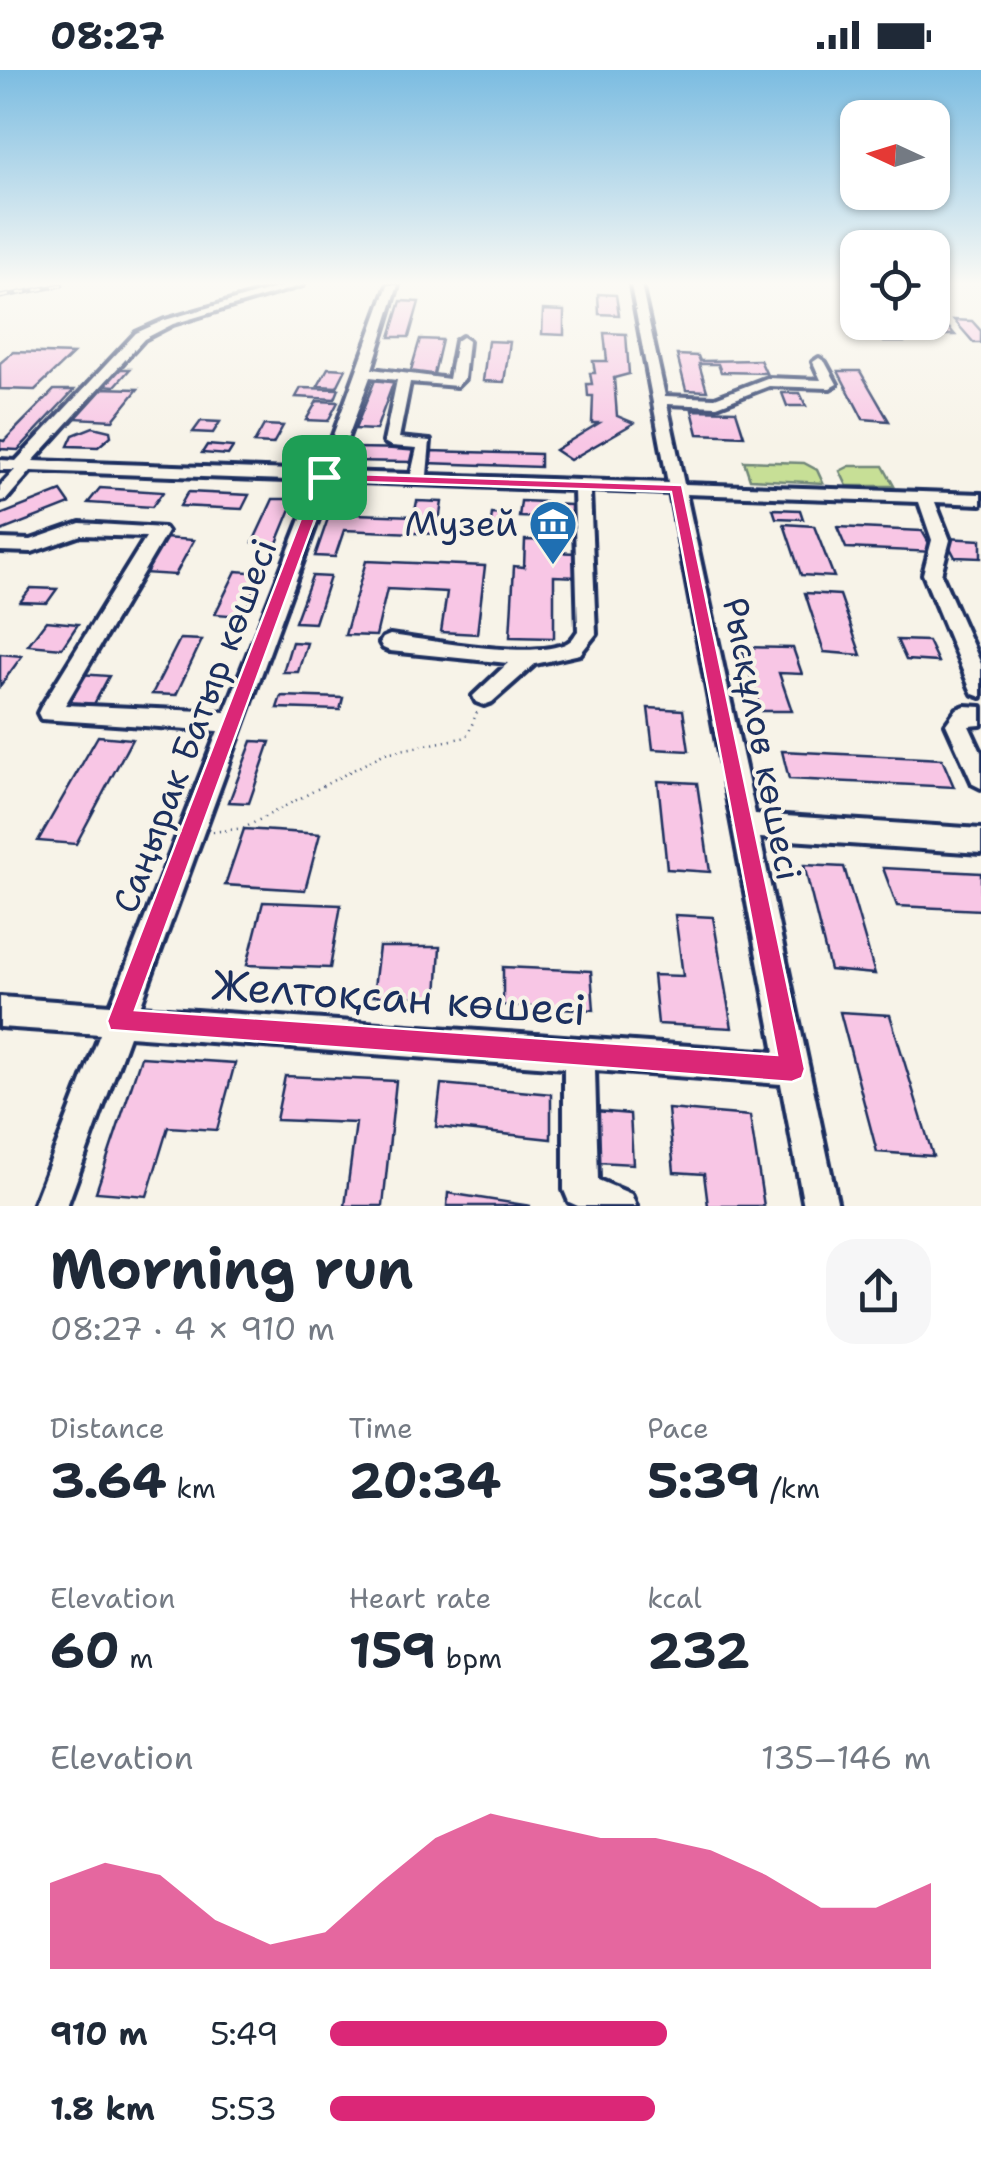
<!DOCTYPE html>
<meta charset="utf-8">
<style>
body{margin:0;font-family:"Shantell Sans",sans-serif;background:#f6f6f7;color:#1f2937;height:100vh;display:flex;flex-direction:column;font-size:38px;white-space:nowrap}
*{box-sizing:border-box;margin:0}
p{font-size:32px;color:#747a83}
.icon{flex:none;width:55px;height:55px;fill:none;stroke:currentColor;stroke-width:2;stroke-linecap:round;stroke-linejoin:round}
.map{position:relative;height:1136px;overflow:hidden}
.panel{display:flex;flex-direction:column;background:#fff;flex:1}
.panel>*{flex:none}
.needle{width:65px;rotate:274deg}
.controls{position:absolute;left:840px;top:30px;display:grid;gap:20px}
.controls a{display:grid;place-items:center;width:110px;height:110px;border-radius:20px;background:#fff;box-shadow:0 2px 8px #0004;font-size:50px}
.pin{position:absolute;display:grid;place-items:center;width:85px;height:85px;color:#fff;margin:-42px;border-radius:20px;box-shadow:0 5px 15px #0006}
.round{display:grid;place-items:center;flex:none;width:105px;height:105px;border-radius:30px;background:#f6f6f7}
.headline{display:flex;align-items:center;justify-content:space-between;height:170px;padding:0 50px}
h1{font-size:55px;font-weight:700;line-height:75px}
.figures{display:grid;grid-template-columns:repeat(3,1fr);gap:15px;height:170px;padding:10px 50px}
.figures div{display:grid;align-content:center}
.figures b{font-size:50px;font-weight:700}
.figures small{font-size:28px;font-weight:400}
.figures p{font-size:28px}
.chart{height:280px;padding:20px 50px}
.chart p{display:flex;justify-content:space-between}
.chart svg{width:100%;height:180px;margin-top:10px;fill:#db2777;opacity:.7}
ul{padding:0 50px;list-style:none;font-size:32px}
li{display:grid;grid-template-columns:160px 120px 1fr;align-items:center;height:75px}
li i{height:25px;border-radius:12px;background:#db2777}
.status{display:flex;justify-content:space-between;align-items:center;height:70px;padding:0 50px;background:#fff;direction:ltr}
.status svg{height:28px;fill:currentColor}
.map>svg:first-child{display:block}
.green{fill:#c7df96;stroke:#71877a;stroke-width:2.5}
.building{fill:#f8c6e5;stroke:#1b2f5e;stroke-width:2.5}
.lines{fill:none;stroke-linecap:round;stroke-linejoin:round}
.minor-casing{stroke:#1b2f5e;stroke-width:8}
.path{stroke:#1b2f5e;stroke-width:2.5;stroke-dasharray:1 5;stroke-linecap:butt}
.minor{fill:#f7f3e8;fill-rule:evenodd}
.rail-casing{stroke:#1b2f5e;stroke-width:5}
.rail{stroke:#f7f3e8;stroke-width:2.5;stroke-dasharray:9;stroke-linecap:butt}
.route{fill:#db2777;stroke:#fff;stroke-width:2.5;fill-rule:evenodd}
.labels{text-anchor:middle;stroke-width:8;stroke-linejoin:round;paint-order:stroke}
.poi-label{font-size:35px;fill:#1b2f5e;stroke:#f7f3e8;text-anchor:end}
.street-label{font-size:35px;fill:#1b2f5e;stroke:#f7f3e8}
.near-street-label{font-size:42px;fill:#1b2f5e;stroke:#f7f3e8}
</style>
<div class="status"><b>08:27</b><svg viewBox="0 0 49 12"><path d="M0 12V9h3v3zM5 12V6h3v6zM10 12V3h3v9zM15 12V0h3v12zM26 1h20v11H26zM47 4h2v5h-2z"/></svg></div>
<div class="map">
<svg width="981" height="1136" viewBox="0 0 981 1136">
<rect width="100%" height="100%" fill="#f7f3e8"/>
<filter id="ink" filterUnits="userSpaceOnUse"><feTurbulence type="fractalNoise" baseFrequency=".01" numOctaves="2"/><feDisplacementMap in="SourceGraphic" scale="20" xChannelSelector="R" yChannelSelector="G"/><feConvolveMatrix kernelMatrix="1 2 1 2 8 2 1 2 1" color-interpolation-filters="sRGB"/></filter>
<g filter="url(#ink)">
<g class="green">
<polygon points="744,391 804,393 817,400 823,413 750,409"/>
<polygon points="850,396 883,396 894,416 847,416 840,401"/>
</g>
<g class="building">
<polygon points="598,224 616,225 619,245 599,244"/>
<polygon points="401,231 419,232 409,267 390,267"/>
<polygon points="543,240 564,241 564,265 542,264"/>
<polygon points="954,250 972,251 981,261 981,273 974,273"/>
<polygon points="943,251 955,265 937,265 927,252"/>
<polygon points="869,252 888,252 903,272 884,272"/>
<polygon points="604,263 626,264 629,304 614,308 617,346 634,353 570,390 555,380 599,353 592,353 593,326 588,326 587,314 592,314 590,303 595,303 593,291 607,291"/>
<polygon points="420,269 442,270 433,308 409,307"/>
<polygon points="488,271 510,272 504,312 483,311"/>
<polygon points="13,282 73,284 35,320 0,319 0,293"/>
<polygon points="677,285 698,286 700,291 760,290 766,303 721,302 718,294 699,294 707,321 686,320"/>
<polygon points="328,298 346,299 337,317 318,316"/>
<polygon points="116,299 130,299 115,316 101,315"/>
<polygon points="838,301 860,301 889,351 863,349"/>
<polygon points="375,310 394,311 376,360 355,359"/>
<polygon points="99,318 138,319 113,350 73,348"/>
<polygon points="301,318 339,319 335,329 296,327"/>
<polygon points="54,320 74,320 18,380 0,379 0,370 4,371"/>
<polygon points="782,323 800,323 806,336 787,336"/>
<polygon points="317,331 338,332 328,351 306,350"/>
<polygon points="692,340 736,341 744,366 698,364"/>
<polygon points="201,351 220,352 213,363 193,362"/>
<polygon points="264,355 283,356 273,374 254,373"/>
<polygon points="93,357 110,361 111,366 98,377 68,376 73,365"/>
<polygon points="207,375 233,377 228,385 202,383"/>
<polygon points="352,378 414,379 412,392 348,391"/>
<polygon points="429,381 540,384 540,397 427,393"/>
<polygon points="100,418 163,422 152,437 88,433"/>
<polygon points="61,421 70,434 1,461 0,445"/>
<polygon points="188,422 249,425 242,439 180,436"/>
<polygon points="273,429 295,429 277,473 253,472"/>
<polygon points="334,431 359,432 356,444 414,446 417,431 442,432 437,464 344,460 335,487 315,486"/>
<polygon points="521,431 545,432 544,448 519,447"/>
<polygon points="546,434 571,435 571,453 545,452"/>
<polygon points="773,439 800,440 803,449 776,448"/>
<polygon points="492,444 510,445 508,459 490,458"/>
<polygon points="784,454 814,456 834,507 801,505"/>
<polygon points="837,457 922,461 934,482 846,478"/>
<polygon points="163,468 194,470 175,505 142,503"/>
<polygon points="945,468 981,470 981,488 955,487"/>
<polygon points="525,470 551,471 551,482 577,483 578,507 554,506 554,568 510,567 514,496 524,497"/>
<polygon points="366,491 485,496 477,564 441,562 447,522 387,519 376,566 345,565"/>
<polygon points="236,501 262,503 242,546 215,544"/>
<polygon points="312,506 330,507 315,553 295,552"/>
<polygon points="31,518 57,519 47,533 20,532"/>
<polygon points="805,523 840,525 861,585 824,582"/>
<polygon points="46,551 78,554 62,578 28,575"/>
<polygon points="180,569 202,570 176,625 152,624"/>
<polygon points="897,570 928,571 938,592 906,590"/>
<polygon points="292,572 307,573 298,602 283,602"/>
<polygon points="742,577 793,578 802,604 779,603 792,641 761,641"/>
<polygon points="0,584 22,586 0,616"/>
<polygon points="79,604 109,606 94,634 63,632"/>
<polygon points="281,626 343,628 340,640 277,638"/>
<polygon points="648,638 683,640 689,681 653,679"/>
<polygon points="98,666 132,669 76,774 38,771"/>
<polygon points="252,671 270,672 249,733 229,732"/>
<polygon points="782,681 942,689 954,717 789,709"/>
<polygon points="658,711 697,713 710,802 667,799"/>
<polygon points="244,759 320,764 305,820 225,815"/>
<polygon points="804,795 844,797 875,904 830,900"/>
<polygon points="883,798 981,803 981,840 897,836"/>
<polygon points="263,832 341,835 330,898 247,895"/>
<polygon points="675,845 713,847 732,958 658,954 653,905 683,906"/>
<polygon points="379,877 440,877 437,927 373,926"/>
<polygon points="503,897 591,901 594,940 503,935"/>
<polygon points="840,942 890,945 933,1086 877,1082"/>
<polygon points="141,987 235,993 217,1060 168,1057 147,1126 96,1122"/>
<polygon points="285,1006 396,1011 383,1136 345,1136 356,1053 276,1050"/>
<polygon points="441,1014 551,1024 551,1069 436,1057"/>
<polygon points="668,1039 750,1046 764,1136 708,1136 704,1104 674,1102"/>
<polygon points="595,1041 630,1044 633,1094 597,1092"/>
<polygon points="448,1123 531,1136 447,1136"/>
</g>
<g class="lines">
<g class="minor-casing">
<g id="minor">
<path d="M287,215H303L173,254L144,269L33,391L320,401L388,215H398L372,299L449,309L456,271L462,267L468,271L464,309L457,316L410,312L399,368L430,371L427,405L668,413L631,215H641L665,326L715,328L767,308L821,310L813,292L819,288L825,292L837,314L830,318L769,316L717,336L667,334L684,414L981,424V434L935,432L950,470L941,504L981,594V627L973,624L970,618L923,504L932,470L919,432L686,424L755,744L981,759V783L760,768L838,1136H804L781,1014L595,1000L598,1110L631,1124L636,1136H578L569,1132L564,1120V998L129,966L67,1136H33L100,964L0,957V927L111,935L218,661L41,649L38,643L41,637L146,467L81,465L32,482L0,481V469L31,470L80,453L164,458L167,462L65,635L225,642L316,411L31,401L6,430L0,431V416L15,400H0V390L16,391L136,263L165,250ZM370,307L397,310L384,372L391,376L417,378L411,404L335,402ZM332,411L574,420L578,561C574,566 573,570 567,573C535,590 428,570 390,565L383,568L380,573L383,578L390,581L508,593L473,626L476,632L484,635L492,632L535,594L580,584L596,564L590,420L670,423L775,982L140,937Z"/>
<polygon points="965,636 981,637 981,655 969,656 981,682 981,718 973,714 946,654 957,639"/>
</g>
</g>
<polyline class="path" points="213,762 244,758 385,683 467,667 477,642"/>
<use href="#minor" class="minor"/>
<g class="rail-casing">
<polyline id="rail" points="0,227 62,215"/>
</g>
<use href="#rail" class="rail"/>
</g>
</g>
<linearGradient id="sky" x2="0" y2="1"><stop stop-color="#7bbce1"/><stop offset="0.57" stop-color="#fbfaf5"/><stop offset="1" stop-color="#fbfaf5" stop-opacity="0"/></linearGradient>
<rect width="981" height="374" fill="url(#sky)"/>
<path class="route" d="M324,403L682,415L805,999L802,1008L792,1012L110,960L107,951L317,407ZM329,411L671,422L777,985L135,940Z"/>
<defs>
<g id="museum-pin" transform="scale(2.5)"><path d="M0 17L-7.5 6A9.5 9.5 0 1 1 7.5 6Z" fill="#1f6fb2" stroke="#f7f3e8"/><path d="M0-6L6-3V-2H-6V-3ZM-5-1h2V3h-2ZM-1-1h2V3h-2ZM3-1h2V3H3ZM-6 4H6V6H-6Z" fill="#fff"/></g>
</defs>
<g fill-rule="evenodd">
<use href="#museum-pin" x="553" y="454"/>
</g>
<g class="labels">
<g class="poi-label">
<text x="518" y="466">Музей</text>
</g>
<g class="street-label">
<text transform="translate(195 656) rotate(-69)" y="12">Саңырак Батыр көшесі</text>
<text transform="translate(762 669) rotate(79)" y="12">Рысқұлов көшесі</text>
</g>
<g class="near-street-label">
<text transform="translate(399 927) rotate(4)" y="15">Желтоқсан көшесі</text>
</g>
</g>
</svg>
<div class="controls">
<a><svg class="needle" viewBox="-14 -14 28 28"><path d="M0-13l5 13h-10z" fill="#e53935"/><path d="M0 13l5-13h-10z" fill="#747a83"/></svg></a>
<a><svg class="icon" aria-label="locate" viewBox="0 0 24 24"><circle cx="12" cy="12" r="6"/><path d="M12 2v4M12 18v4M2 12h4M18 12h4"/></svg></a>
</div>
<div class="pin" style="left:324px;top:407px;background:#1e9e55"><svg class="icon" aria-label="arrive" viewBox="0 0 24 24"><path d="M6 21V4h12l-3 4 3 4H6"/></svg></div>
</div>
<section class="panel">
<div class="headline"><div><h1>Morning run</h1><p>08:27 · 4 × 910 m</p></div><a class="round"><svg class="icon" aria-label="share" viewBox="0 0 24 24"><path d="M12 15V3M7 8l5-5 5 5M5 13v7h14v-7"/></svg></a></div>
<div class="figures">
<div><p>Distance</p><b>3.64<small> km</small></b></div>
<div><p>Time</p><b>20:34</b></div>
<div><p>Pace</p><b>5:39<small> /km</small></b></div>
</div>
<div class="figures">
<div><p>Elevation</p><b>60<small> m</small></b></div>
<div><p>Heart rate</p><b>159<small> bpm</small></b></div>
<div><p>kcal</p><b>232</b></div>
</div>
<div class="chart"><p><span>Elevation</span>135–146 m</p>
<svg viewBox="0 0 160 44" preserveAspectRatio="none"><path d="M0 44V23L10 18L20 21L30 32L40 38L50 35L60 23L70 12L80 6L90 9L100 12L110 12L120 15L130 21L140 29L150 29L160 23V44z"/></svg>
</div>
<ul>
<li><b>910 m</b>5:49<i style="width:56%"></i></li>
<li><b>1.8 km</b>5:53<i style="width:54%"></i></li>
</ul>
</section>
